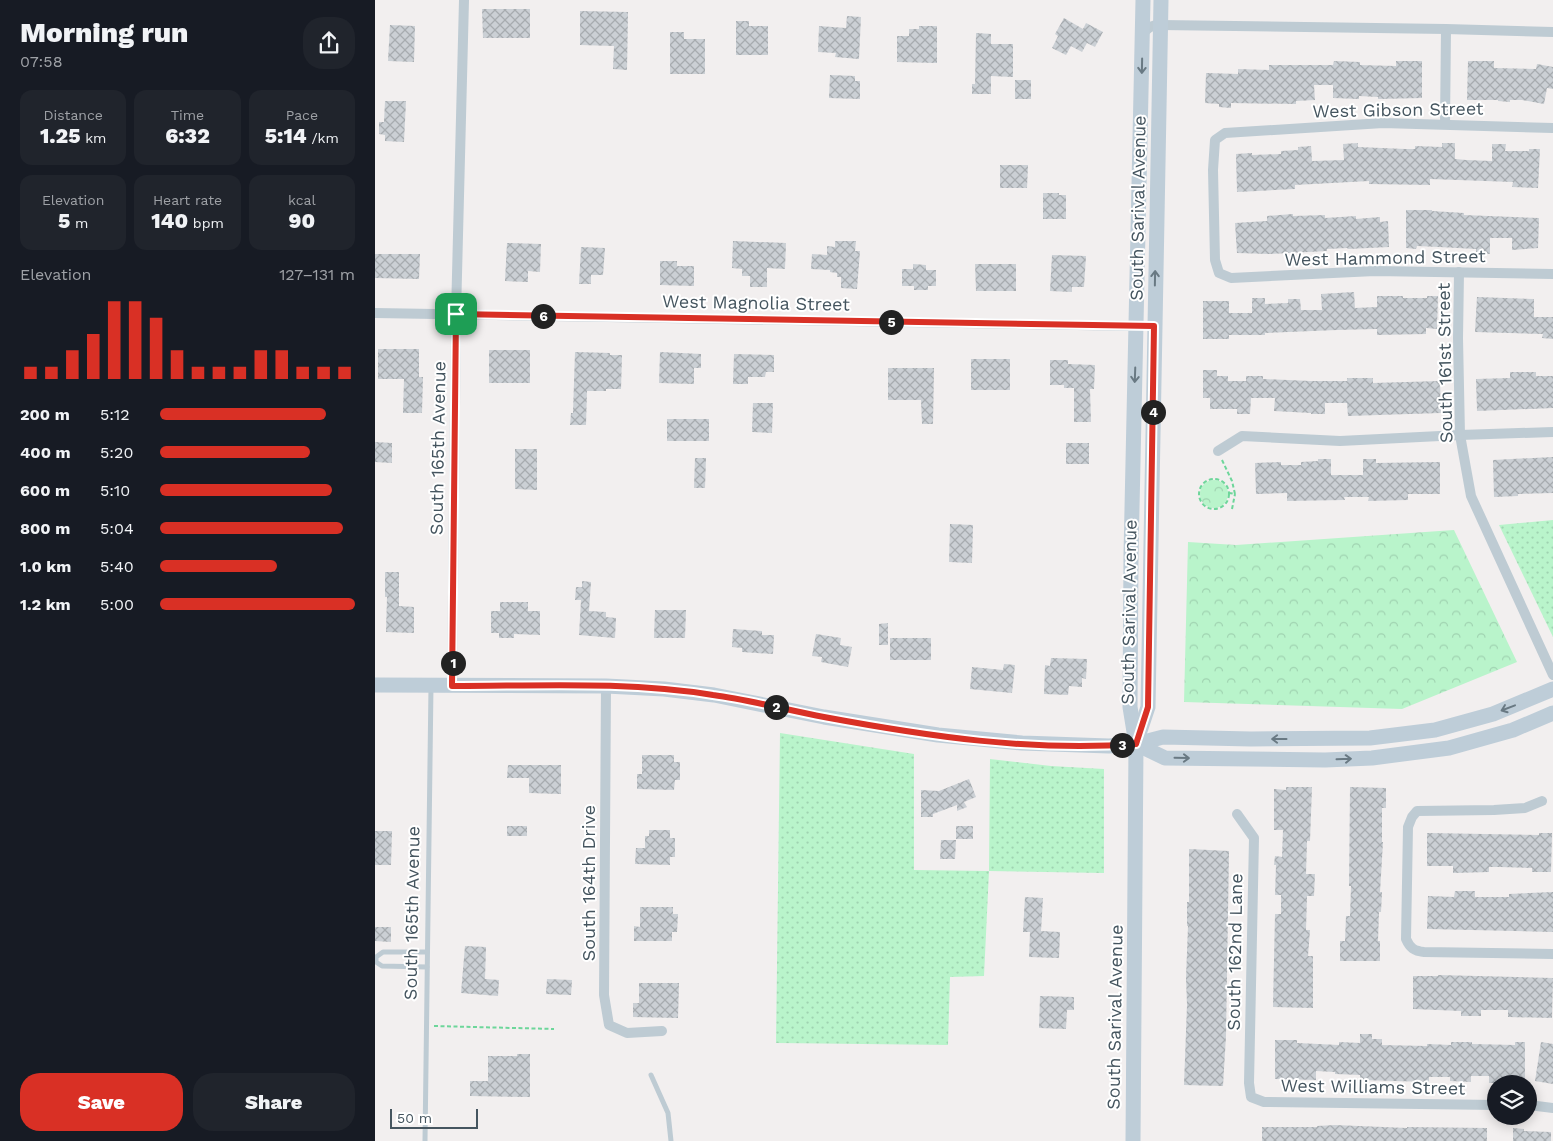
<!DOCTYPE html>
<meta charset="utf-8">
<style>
body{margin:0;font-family:"Work Sans",sans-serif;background:#20242c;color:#f1f3f6;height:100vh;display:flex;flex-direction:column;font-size:19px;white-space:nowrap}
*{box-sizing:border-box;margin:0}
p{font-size:16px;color:#9ea1a6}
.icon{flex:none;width:28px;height:28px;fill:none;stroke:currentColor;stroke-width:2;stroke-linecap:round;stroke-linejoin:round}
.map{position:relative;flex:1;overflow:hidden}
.sheet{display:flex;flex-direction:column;background:#171b24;width:375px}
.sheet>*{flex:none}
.fabs{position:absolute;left:1112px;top:1075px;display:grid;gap:10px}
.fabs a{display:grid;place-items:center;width:50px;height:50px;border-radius:50%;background:#171b24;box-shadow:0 2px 12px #0003;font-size:25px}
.scale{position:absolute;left:15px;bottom:12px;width:88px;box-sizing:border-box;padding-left:5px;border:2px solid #45555f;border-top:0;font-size:14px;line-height:18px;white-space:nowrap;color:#45555f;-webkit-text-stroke:4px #fff;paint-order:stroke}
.pin{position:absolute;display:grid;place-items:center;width:42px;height:42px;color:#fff;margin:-21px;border-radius:10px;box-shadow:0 2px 8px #0006}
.km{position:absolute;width:25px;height:25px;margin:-12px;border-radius:50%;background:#222;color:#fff;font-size:14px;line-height:25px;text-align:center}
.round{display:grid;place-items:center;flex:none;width:52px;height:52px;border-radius:20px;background:#20242c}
.headline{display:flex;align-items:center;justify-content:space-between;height:85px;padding:0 20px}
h1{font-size:28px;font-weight:800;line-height:38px}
.stats{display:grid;grid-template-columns:repeat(3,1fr);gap:8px;height:85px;padding:5px 20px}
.stats div{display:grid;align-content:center;border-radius:12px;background:#20242c;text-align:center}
.stats b{font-size:21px;font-weight:800}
.stats small{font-size:14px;font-weight:400}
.stats p{font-size:14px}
.chart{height:140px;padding:10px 20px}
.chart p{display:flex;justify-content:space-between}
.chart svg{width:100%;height:90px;margin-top:5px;stroke:#d93025;stroke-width:6}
.action{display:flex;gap:10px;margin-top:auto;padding:10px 20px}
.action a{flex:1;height:58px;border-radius:20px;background:#d93025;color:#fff;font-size:20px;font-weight:800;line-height:58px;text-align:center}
.action a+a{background:#20242c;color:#f1f3f6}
ul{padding:0 20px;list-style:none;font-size:16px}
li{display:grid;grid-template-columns:80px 60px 1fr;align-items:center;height:38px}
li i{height:12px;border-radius:6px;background:#d93025}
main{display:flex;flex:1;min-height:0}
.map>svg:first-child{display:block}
.grass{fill:url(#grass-dots)}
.forest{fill:url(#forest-crowns)}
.building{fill:url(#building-cross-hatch)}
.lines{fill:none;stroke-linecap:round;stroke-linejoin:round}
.path{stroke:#6dd69a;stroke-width:2;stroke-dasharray:4 2.5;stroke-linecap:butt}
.service{stroke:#becbd3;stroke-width:5}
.minor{stroke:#becbd3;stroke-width:10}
.secondary{stroke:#becdd8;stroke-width:15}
.oneway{stroke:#697983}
.route-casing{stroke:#fff;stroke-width:10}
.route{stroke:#d93025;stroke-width:6}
.labels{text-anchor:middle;stroke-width:4;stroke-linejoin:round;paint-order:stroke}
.street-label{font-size:18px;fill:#45555f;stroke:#fff}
</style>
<main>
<section class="sheet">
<div class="headline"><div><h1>Morning run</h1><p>07:58</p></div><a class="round"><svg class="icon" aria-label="share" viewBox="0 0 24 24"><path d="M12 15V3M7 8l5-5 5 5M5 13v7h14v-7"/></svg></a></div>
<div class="stats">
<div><p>Distance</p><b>1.25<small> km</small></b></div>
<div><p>Time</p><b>6:32</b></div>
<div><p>Pace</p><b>5:14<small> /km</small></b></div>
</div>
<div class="stats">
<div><p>Elevation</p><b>5<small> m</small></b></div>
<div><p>Heart rate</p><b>140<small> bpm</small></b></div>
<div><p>kcal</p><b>90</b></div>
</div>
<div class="chart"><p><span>Elevation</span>127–131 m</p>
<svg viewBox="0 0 160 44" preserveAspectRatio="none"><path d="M5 44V38M15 44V38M25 44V30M35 44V22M45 44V6M55 44V6M65 44V14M75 44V30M85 44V38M95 44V38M105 44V38M115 44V30M125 44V30M135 44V38M145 44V38M155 44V38"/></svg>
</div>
<ul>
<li><b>200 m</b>5:12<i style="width:85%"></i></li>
<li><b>400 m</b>5:20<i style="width:77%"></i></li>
<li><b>600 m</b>5:10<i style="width:88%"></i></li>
<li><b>800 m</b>5:04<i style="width:94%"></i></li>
<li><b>1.0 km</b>5:40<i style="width:60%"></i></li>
<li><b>1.2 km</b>5:00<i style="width:100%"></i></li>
</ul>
<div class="action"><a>Save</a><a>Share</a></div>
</section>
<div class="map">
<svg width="1178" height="1141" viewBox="0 0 1178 1141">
<defs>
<pattern id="grass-dots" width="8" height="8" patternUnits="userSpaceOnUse" patternTransform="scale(1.25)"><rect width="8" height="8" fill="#b9f4cb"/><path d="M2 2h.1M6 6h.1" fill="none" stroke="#a0d3b1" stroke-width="1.8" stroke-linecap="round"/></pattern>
<pattern id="forest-crowns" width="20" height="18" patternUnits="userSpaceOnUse" patternTransform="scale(1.25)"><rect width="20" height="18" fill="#b9f4cb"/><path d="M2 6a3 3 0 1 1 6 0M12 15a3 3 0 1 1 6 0" fill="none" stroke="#a0d3b1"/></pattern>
<pattern id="building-cross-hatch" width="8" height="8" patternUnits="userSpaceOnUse" patternTransform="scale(1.25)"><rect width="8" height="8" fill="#cbd0d5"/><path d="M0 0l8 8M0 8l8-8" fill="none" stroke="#a7acb0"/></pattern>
</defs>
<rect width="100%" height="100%" fill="#f2efef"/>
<g class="grass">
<polygon points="1178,520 1178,637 1124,525"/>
<polygon points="405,733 539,754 539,870 614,871 615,759 676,766 729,769 729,873 614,871 609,976 575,977 573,1045 401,1043"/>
</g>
<g class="forest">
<circle cx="839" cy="494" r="14"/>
<polygon points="1079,530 1142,662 1027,709 809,702 813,542 861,545"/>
</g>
<g class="building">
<polygon points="107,9 155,9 155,38 108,38"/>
<polygon points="205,11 253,12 252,70 238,69 239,46 205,45"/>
<polygon points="472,16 486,17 484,59 460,57 461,53 443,52 444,26 471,28"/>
<polygon points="689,18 708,29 711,23 728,32 720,47 712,43 707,52 696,46 691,55 677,48 683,36 680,34"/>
<polygon points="361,21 374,21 374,26 393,26 393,55 361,55"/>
<polygon points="15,25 40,26 39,62 13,61"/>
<polygon points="544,26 562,26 562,63 522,62 522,36 534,36 534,29 544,29"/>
<polygon points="295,32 309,32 309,39 330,39 330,74 295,74"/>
<polygon points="601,33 616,34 616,44 638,44 638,77 616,76 616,94 597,94 597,84 600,84"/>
<polygon points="959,61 985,62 985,65 1021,66 1021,61 1047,61 1047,98 1003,99 1003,97 984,96 984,99 958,98 958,85 939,85 940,100 921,101 921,104 856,103 856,108 844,107 844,104 830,103 831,73 863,74 863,69 894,70 894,65 958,65"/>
<polygon points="1093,61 1119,61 1119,68 1161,69 1162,64 1178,67 1178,89 1172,88 1169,104 1147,100 1135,100 1135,102 1123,101 1123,100 1092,100"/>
<polygon points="455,75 480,76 480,81 485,81 485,99 454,98"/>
<rect x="640" y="80" width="16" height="19"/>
<polygon points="10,101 31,101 29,142 10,141 10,135 4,134 4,122 9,122"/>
<polygon points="983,143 983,147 1030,149 1040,149 1040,146 1067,147 1067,143 1080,143 1080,159 1091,160 1117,161 1117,144 1131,144 1130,151 1154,151 1154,149 1165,149 1163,188 1137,187 1138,182 1055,179 1055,185 994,184 994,181 920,185 920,189 862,192 861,154 877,153 877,155 906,154 906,151 923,150 923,147 936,146 937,161 969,160 968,144"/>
<polygon points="625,165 653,165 652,188 625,188"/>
<polygon points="668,193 684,193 684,195 691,195 691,219 668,219"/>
<polygon points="1031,210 1057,210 1057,211 1089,213 1089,215 1164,218 1163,248 1137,250 1137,238 1115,238 1115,254 1101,253 1101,249 1064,247 1042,246 1041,249 1031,248"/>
<polygon points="918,214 918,216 950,215 950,218 981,216 981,219 1005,217 1005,222 1013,221 1014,247 973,249 972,248 952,249 952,251 894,254 862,253 860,223 892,221 892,216"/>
<polygon points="358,241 411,243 410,269 392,268 392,287 375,287 375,276 367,276 367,269 357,268"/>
<polygon points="460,241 481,241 480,251 485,251 482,289 466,288 466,277 462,277 462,273 455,272 455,270 436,269 437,254 452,255 452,246 460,247"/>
<polygon points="132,243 166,244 165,272 153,271 153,282 130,281"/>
<polygon points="206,247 230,248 228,275 216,275 216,284 204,284"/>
<polygon points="0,254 45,254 44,279 0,278"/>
<polygon points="677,255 711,256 709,287 697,287 697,292 675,291"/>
<polygon points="285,261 302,261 302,266 319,266 319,286 285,285"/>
<polygon points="538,264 551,265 551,270 561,270 561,286 553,286 553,290 539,290 539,286 527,286 527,269 538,269"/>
<polygon points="600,264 641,264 641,291 601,291"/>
<polygon points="979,292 980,308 1002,307 1002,296 1028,296 1028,298 1052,298 1052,296 1063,296 1062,329 1051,328 1051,334 1002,335 1002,329 962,330 890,333 890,335 854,335 854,339 828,339 828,301 854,301 854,313 877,313 877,298 890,298 890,304 913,303 913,299 925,299 926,310 947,310 946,294"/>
<polygon points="1102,297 1159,299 1159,317 1178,317 1178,339 1167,338 1168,334 1100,332"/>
<polygon points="3,349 44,349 44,377 48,377 47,413 28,413 29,379 3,379"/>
<rect x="114" y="350" width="41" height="33"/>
<polygon points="200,352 235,353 235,355 247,355 246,389 231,389 231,391 212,391 211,425 195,425 196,413 198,413"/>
<polygon points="285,352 326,354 326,368 319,368 319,384 284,383"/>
<polygon points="359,354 399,355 399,372 391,372 390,377 373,377 373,384 358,384"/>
<rect x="596" y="359" width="39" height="31"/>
<polygon points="675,360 693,360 693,364 720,365 719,389 715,389 716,422 699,422 699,388 689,388 689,385 675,385"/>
<polygon points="513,368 559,368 558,424 547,424 546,400 513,400"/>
<polygon points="828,370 842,370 842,376 853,376 853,381 871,381 871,376 888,376 888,379 936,381 972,381 972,378 998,378 998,383 1065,381 1066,413 973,416 972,403 950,403 950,414 936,414 936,413 899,411 900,398 876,398 875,414 862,414 862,409 835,409 835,398 828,398"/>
<polygon points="1135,372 1161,372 1161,376 1178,376 1178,408 1102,411 1101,379 1135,378"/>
<polygon points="378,403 398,403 397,433 377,432"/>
<rect x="292" y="419" width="42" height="22"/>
<polygon points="0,442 17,443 17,463 0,462"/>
<rect x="691" y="443" width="23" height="21"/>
<polygon points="140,449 162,449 162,490 140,489"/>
<polygon points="1178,457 1178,493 1143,494 1143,496 1119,497 1118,460"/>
<polygon points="320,458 331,458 330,488 319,488"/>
<polygon points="943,459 956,459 956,475 988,475 988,459 1001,459 1001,463 1065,462 1065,494 1033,494 1033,500 993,501 994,497 969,497 970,500 912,501 912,493 881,494 880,463 906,462 906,465 926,465 926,462 943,461"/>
<polygon points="575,524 598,525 597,563 574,562"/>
<polygon points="10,572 24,572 24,606 39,607 39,633 11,632 12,597 10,597"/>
<polygon points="207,581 216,582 214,611 231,612 231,617 241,618 240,638 204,635 206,600 200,600 201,587 207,587"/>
<polygon points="125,602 153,602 153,611 165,611 165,635 139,634 139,638 124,638 124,633 116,633 116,611 125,611"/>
<polygon points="280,610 311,610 310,638 279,638"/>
<polygon points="513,623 513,645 504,645 504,624"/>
<polygon points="358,629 387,631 387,635 399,635 398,654 367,652 367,648 357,647"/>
<polygon points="441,634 466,638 465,645 477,647 473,667 446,662 447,657 437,656"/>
<rect x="515" y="638" width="41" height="22"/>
<polygon points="676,658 712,659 711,679 707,678 707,687 694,686 693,695 669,694 670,665 675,666"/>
<polygon points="629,664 640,665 637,693 595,689 597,667 628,670"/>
<polygon points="267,755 299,755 299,762 305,762 305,780 300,780 299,790 262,789 262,774 267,774"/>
<polygon points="133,765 186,765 186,794 154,793 154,778 132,778"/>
<polygon points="594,779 601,797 589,802 592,807 582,811 582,805 558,814 558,817 546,817 546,790 564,791"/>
<polygon points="911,787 937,787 935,841 932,841 931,874 940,874 939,896 932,896 931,930 935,930 933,956 938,956 938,1008 898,1007 900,914 906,914 906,895 900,895 901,865 899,865 900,856 907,857 908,830 899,830 899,789 911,790"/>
<polygon points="975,787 1011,788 1011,808 1007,808 1007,842 1008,842 1005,892 1007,892 1006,912 1004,912 1003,941 1005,941 1005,961 965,961 965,941 970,941 971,916 975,916 976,886 974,886"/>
<rect x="132" y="826" width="20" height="10"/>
<rect x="581" y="826" width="17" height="13"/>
<polygon points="274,830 295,830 295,838 300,838 300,857 295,857 295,865 260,864 261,848 270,848 270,836 274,836"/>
<polygon points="0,831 17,831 16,865 0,865"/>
<polygon points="1052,833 1164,835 1164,833 1177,833 1176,872 1157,872 1157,868 1125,867 1114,867 1114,872 1078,873 1078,866 1052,866"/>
<polygon points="566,840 581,840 580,859 565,859"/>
<polygon points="814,849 854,851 851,1036 848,1086 809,1085 812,1005 811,978 813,926 812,926 812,902 814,902"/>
<polygon points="1080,891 1100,891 1100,897 1134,897 1134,894 1178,892 1178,932 1052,929 1053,896 1079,897"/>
<polygon points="650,897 668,898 666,931 685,932 684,958 654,957 655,932 648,932"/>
<polygon points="265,907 298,907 298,914 303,914 302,932 297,932 297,941 259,941 259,926 265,927"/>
<polygon points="0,927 16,927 16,942 0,941"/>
<polygon points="90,946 111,947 110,979 124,980 123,996 86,993"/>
<polygon points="1063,975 1178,978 1177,1018 1133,1017 1133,1010 1106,1010 1106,1016 1086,1016 1086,1011 1038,1009 1038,976 1063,976"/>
<polygon points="172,979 197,980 196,995 171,994"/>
<polygon points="264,983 304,983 303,1018 258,1017 258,1003 264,1003"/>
<polygon points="665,996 699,997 699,1010 692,1010 691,1029 664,1028"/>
<polygon points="985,1034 997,1034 997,1039 1007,1039 1007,1045 1052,1046 1052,1044 1076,1045 1076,1042 1097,1042 1097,1044 1140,1045 1140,1042 1150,1042 1150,1080 1146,1079 1146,1083 1114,1083 1114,1076 1096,1076 1096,1082 1075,1081 1075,1077 1054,1077 1054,1082 985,1080 985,1075 960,1074 960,1072 941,1071 941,1080 900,1079 900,1040 922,1040 922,1043 964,1045 964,1042 985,1043"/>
<polygon points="1166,1042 1178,1044 1178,1084 1160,1081"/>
<polygon points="142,1054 155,1054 155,1097 95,1096 95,1081 113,1081 113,1056 142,1056"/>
<polygon points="960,1125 1032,1128 1032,1127 1112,1128 1112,1141 887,1141 887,1127 942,1127 942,1126"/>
<polygon points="1138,1128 1149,1129 1149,1131 1176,1132 1176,1141 1138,1141"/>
</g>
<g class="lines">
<g class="path">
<polyline points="847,460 857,481 860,494 854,493"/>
<circle cx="839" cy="494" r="15"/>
<polyline points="857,509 860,494"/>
<polyline points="59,1026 179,1029"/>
</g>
<g class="service">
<polyline points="52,967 7,966 1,962 1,957 8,952 52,952"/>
<polyline points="276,1075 293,1113 296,1141"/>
<polyline points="50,1141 56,686"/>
</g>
<g class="minor">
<path d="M767,35C772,28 776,25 785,25L1071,29L1178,32"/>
<polyline points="1070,124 1071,29"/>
<polyline points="1178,128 1008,123 850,133 840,140 838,170 840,260 844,273 856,278 1000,271 1178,274"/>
<polyline points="1084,272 1083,338 1085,435 1096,496 1178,675"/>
<polyline points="0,313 762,326"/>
<polyline points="843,451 867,436 965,441 1085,435 1178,432"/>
<polyline points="77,685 81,314 89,0"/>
<polyline points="231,686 229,995 234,1025 252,1033 287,1031"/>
<path d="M1167,801L1150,808L1119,810L1042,811L1037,817L1033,827L1031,939C1035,948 1039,951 1049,952L1178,954"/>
<polyline points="862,814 879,838 874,1083 876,1097 889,1102 1121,1105"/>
<polyline points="1154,1105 1178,1108"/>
</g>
<g class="secondary">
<polyline points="0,685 231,686 289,689 339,695 449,717 563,735 647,743 734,746 761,744 788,737 876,739 995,738 1060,730 1118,714 1178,689"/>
<polyline points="762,740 773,707 786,0"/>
<polyline points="761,744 790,758 950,760 997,758 1074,748 1138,730 1178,713"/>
<polyline points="758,1141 761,744 755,707 756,555 768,0"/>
</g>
</g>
<defs><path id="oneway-shaft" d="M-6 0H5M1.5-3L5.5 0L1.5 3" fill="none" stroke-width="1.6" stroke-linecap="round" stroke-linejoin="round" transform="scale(1.25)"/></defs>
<g class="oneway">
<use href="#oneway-shaft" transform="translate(767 66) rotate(91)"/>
<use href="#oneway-shaft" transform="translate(780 278) rotate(-89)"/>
<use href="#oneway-shaft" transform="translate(760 375) rotate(92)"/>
<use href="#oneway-shaft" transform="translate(1133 708) rotate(159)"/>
<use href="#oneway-shaft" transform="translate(904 739) rotate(180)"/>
<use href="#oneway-shaft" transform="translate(807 758) rotate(1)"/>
<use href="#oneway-shaft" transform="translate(969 759) rotate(-2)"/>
</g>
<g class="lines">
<g class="route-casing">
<path id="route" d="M81,314L779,326L773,707L761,744C657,752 551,736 449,717C412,710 375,700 338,695C252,681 164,686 77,686Z"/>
</g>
<use href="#route" class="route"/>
</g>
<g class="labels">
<g class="street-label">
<text transform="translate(1023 110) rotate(-1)" y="6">West Gibson Street</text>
<text transform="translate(763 208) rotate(-89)" y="6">South Sarival Avenue</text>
<text transform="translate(1010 258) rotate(-1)" y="6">West Hammond Street</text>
<text transform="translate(381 303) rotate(1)" y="6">West Magnolia Street</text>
<text transform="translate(1070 363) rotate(-91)" y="6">South 161st Street</text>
<text transform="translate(63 448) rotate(-89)" y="6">South 165th Avenue</text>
<text transform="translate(754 612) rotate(-89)" y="6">South Sarival Avenue</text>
<text transform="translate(214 883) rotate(-90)" y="6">South 164th Drive</text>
<text transform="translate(37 913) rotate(-89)" y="6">South 165th Avenue</text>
<text transform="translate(860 952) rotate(-89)" y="6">South 162nd Lane</text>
<text transform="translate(740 1017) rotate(-89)" y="6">South Sarival Avenue</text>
<text transform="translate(998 1087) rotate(1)" y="6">West Williams Street</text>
</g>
</g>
</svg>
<div class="fabs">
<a><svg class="icon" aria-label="layers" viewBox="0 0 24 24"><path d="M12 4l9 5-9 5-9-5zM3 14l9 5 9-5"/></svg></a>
</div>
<div class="scale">50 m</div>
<div class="pin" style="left:81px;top:314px;background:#1e9e55"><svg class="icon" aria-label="arrive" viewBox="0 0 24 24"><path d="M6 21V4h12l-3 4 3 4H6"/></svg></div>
<b class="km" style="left:78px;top:663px">1</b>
<b class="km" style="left:401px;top:707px">2</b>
<b class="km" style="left:747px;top:745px">3</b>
<b class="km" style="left:778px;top:412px">4</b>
<b class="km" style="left:516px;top:322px">5</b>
<b class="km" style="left:168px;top:316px">6</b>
</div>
</main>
